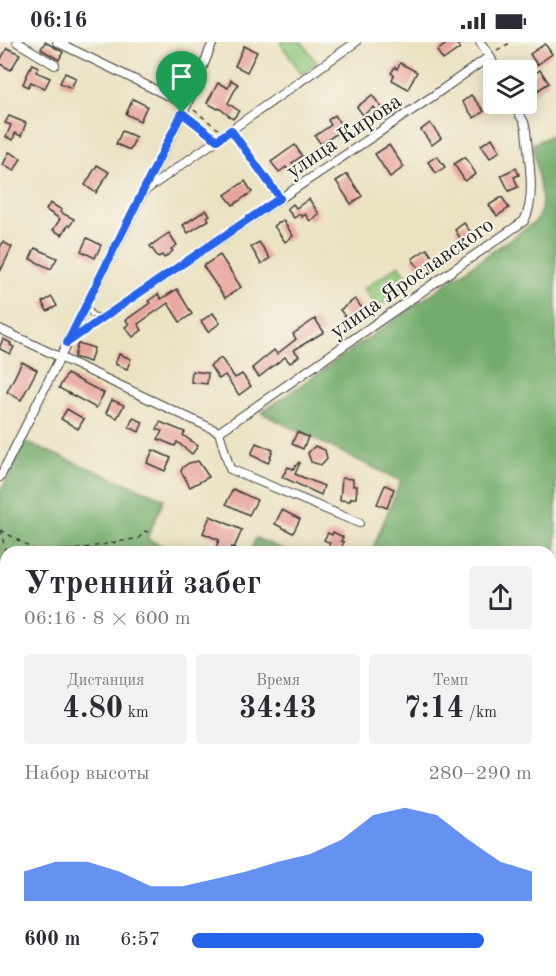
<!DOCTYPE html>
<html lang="ru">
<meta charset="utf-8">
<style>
body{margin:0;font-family:"Old Standard TT",serif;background:#f2f2f3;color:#2b2b33;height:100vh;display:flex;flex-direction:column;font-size:22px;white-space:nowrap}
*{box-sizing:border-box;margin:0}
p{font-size:20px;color:#7c7c81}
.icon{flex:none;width:33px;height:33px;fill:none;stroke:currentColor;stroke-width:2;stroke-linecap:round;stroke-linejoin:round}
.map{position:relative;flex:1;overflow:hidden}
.panel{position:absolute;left:0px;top:504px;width:556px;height:430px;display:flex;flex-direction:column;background:#fff;border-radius:18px 18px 0 0;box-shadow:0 3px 15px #0003}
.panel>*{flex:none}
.fabs{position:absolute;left:483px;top:18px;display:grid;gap:12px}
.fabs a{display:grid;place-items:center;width:54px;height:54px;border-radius:6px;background:#fff;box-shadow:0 3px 15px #0003;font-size:30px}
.pin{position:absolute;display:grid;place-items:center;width:51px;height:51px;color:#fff;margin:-62px -26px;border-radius:50% 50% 50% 0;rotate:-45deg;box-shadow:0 0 6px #0007}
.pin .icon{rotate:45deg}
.round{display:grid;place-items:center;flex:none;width:63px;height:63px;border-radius:6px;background:#f2f2f3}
.summary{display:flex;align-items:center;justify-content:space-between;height:102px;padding:0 24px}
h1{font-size:33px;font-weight:600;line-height:45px}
.stats{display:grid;grid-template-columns:repeat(3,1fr);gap:9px;height:102px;padding:6px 24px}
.stats div{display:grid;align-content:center;border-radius:6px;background:#f2f2f3;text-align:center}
.stats b{font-size:30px;font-weight:600}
.stats small{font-size:16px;font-weight:400}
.stats p{font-size:16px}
.chart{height:168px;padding:12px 24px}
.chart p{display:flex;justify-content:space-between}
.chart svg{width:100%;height:108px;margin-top:6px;fill:#2563eb;opacity:.7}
ul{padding:0 24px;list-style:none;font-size:20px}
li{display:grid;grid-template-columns:96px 72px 1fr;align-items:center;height:45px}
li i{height:15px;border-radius:8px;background:#2563eb}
.status{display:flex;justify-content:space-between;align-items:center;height:42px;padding:0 30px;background:#fff;direction:ltr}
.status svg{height:16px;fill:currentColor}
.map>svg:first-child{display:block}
.green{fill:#8fc87c;stroke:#56724c;stroke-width:1.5}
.forest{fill:#73ac6c;stroke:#486444;stroke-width:1.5}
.water{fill:#75bcec;stroke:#486c84;stroke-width:1.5}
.building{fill:#e8a59e}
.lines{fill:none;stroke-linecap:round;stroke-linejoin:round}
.lane-casing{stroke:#3b3a35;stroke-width:6}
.street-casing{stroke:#3b3a35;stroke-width:10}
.path{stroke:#3b3a35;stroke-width:1.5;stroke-dasharray:4.5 4.5;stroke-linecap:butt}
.lane{stroke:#fff;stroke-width:4}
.street{stroke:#fff;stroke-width:8}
.route-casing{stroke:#fff;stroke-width:12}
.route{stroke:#2563eb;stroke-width:8}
.labels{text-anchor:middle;stroke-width:4.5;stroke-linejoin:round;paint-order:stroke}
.street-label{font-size:22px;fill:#1c1c1c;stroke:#f7f3e8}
</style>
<div class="status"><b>06:16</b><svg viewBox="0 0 49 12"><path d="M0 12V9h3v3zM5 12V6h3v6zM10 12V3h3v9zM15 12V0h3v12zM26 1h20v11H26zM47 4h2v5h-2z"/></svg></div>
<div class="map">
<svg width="556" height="934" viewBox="0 0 556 934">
<rect width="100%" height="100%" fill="#f7f3e8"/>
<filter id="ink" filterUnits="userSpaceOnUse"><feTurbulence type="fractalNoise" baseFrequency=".0167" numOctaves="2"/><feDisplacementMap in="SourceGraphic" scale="12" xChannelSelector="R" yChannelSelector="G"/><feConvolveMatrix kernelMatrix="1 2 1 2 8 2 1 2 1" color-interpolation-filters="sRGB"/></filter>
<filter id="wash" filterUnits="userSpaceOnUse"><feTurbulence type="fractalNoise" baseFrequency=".008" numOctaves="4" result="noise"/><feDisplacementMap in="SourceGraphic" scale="24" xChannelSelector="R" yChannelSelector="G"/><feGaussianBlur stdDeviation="1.35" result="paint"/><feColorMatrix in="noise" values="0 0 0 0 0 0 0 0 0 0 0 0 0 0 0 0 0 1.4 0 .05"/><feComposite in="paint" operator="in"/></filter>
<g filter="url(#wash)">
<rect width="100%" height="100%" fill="#ebe2c2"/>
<g class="green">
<polygon points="282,0 302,0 317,21 302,32 280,1"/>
<polygon points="399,223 412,241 377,266 364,247"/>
</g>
<g class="forest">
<polygon points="556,91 556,863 551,877 550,510 371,510 401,439 261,371 536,179 541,168 542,159 533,102"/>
<polygon points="25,400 164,457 147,497 177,510 6,510 6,768 0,767 0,451"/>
<polygon points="256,496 289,510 250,510"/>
<polygon points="6,870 6,928 31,929 16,934 7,934 0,925 0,871"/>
<polygon points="556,901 556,934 525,934 532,929 550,928 551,913 553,911"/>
<polygon points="363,928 368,934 247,934 245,929"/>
<polygon points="442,929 523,929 519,934 444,934"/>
</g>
<g class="water">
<polygon points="6,784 6,860 0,859 0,793"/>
<polygon points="381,929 426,929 429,934 384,934"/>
</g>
<g id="blocks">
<g class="building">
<polygon points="45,0 63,10 59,18 41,7"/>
<polygon points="449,0 455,0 460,6 443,18 437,9"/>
<polygon points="545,2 552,12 537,23 530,12"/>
<polygon points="244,4 257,10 247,30 235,24"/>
<polygon points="7,6 20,12 11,28 0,22 0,19"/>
<polygon points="400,21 417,30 408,47 392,38 394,33 391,31 395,25 397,27"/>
<polygon points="32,22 39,25 36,30 50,36 45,46 31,40 28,45 23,42"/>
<polygon points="540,28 549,41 526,56 526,37"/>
<polygon points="65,31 76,36 71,46 60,41"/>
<polygon points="231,38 238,42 228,61 239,69 233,77 219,66 218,67 207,61 218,41 228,46"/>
<polygon points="372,53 383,67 378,70 374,65 363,73 357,65"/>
<polygon points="471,53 484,69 474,76 462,60"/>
<polygon points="133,57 147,64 140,79 126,72"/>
<polygon points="335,73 344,87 321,102 315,94 331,83 328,78"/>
<polygon points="9,74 26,81 21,94 15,91 13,98 6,95 11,83 5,81"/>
<polygon points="430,81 441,96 432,103 421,88"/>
<polygon points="122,89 136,95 130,108 116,102"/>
<polygon points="492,96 500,109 490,116 481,103"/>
<polygon points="295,103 302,114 292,121 295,126 289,130 286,125 279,130 271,120"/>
<polygon points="389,103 404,125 390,135 375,112"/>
<polygon points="9,110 21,116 14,129 3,123"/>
<polygon points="437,114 445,125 436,131 428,120"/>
<polygon points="465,115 476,132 465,139 454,122"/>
<polygon points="97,123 109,130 96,151 85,143"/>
<polygon points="516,126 519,133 514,135 518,145 509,149 501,133"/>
<polygon points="347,132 362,154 351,162 336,139"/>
<polygon points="245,139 252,150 233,163 225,153"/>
<polygon points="502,155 509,166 497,174 489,163"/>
<polygon points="309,157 319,172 310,179 305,172 302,175 300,172 294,176 287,167 293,162 296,166"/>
<polygon points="50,161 62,168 60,170 74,177 70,184 68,183 62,193 53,188 60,177 46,168"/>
<polygon points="206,168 210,173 207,175 209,178 188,191 183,183"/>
<polygon points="283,178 293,194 285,200 274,184"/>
<polygon points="464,181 472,192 462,199 455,188"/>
<polygon points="169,191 177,203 171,207 173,209 164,216 162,213 158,215 150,204"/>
<polygon points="87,196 101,203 95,216 81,209"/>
<polygon points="3,200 12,205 0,230 0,206"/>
<polygon points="259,200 270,216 261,222 251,205"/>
<polygon points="35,206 57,216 51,227 30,217"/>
<polygon points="427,207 435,219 421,229 412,217"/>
<polygon points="220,213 241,245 225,256 203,224"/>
<polygon points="177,247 192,272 180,280 168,261 138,282 142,288 133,295 125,285 129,282 126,278 150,261 148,259 158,252 161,257"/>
<polygon points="52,255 57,264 47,269 42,260"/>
<polygon points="355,257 365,270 350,281 340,268"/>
<polygon points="213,271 220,281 208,290 201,279"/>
<polygon points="315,277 324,290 294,308 299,314 290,321 285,315 259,335 252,326 274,308 277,312 296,297 293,292"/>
<polygon points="3,297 11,301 10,303 14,305 10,312 0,307 0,304"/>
<polygon points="78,301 94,306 90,320 74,315"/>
<polygon points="119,312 131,317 127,327 115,322"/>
<polygon points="221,316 235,336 242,332 251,344 239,353 225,333 219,337 210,324"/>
<polygon points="22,320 37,328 21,358 7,350"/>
<polygon points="192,329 208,331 207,342 191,340"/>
<polygon points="67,332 104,351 96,366 59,346"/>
<polygon points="112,358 124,363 117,376 106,371"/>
<polygon points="67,367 84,377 78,387 61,377"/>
<polygon points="133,376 143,380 139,390 129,385"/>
<polygon points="160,380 185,390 183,393 198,404 192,412 177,400 175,404 158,397 162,389 157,387"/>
<polygon points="297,390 308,395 303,407 292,402"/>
<polygon points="256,401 273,408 268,421 251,413"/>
<polygon points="315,404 325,408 327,416 321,423 311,420 308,411"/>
<polygon points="153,408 171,416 165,429 147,421"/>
<polygon points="198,419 209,435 190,445 181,429 183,425 189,421"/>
<polygon points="299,420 300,421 295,432 324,444 321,453 282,435 288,425 293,427"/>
<polygon points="342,436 353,437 353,444 357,444 356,456 351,456 350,459 340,458"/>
<polygon points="385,443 394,447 387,466 377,462"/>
<polygon points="233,447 257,458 249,473 226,462"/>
<polygon points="282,468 300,477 293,491 275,482"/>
<polygon points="210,474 242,488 234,506 231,505 229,510 214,510 219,498 203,491"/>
<polygon points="333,490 343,495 341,499 344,500 339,510 330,510 331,507 328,505 330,501 324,498 328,491 332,493"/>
</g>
</g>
</g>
<g filter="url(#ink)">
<use href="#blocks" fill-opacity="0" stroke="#3b3a35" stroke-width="1.5"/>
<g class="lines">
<g class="lane-casing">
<g id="lane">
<polyline points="183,72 217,98"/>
<polyline points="87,263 92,273 100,275"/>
<polyline points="550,900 556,887"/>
<polyline points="550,901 556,905"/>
</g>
</g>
<g class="street-casing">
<g id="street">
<polyline points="17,0 55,23"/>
<polyline points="57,0 187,63"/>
<polyline points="480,0 490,14 496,28"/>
<polyline points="143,150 356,0"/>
<polyline points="0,287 219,390 230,427 359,481"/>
<polyline points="67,301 104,275 433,54 490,14"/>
<path d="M219,390L524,179C537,156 528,114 526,88L524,80L513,62"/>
<polyline points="0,435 187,63 213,0"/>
</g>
</g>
<g class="path">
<polyline points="497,8 512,0"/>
<polyline points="194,68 218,87"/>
<polyline points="235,94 276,151"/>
<polyline points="1,488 36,509 74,508 139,496 145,489 150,491"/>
<polyline points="1,488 6,513"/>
</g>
<use href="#lane" class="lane"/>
<use href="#street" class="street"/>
</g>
</g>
<g class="lines" filter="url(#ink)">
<g class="route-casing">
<polygon id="route" points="182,71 217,98 231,88 280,156 104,275 67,301"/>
</g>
<use href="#route" class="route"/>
</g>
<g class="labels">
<g class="street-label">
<text transform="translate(343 93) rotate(-34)" y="8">улица Кирова</text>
<text transform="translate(411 235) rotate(-35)" y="8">улица Ярославского</text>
</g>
</g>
</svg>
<div class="fabs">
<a><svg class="icon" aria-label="layers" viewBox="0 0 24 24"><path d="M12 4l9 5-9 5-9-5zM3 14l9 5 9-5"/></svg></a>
</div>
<div class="pin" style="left:182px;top:71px;background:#1e9e55"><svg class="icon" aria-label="arrive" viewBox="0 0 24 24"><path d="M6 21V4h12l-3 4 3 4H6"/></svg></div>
<section class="panel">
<div class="summary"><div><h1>Утренний забег</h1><p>06:16 · 8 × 600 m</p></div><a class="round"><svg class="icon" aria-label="share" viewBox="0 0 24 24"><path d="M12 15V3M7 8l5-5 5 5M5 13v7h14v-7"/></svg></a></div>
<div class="stats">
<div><p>Дистанция</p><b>4.80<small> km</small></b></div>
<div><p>Время</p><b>34:43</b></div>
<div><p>Темп</p><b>7:14<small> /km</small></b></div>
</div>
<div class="chart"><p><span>Набор высоты</span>280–290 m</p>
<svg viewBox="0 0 160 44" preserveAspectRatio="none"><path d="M0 44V32L10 28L20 28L30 32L40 38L50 38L60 35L70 32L80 28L90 25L100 19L110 9L120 6L130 9L140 19L150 28L160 32V44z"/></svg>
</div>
<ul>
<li><b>600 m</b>6:57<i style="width:86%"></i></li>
</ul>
</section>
</div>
